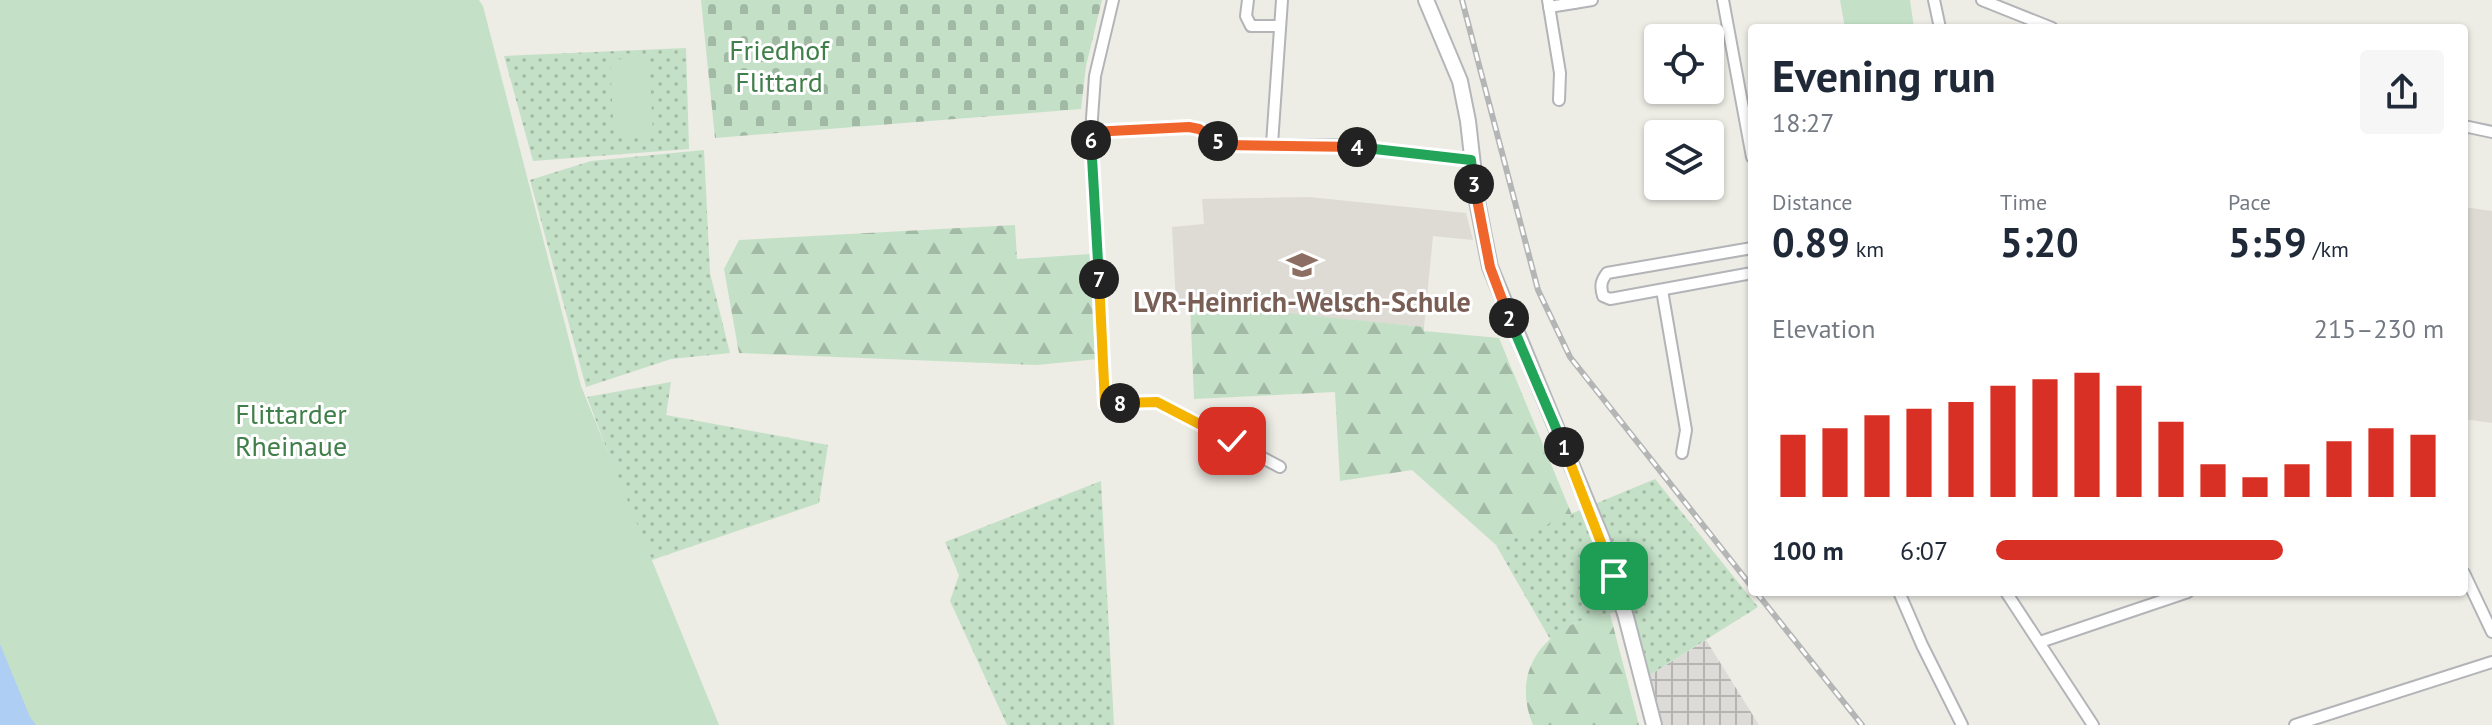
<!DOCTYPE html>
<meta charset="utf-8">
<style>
body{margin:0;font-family:"PT Sans",sans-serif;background:#f6f6f7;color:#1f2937;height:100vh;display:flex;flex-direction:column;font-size:30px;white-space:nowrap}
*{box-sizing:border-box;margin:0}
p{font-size:26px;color:#747a83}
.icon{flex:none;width:44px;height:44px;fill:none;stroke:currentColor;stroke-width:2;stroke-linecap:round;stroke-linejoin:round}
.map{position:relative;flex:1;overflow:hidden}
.drawer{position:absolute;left:1748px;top:24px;width:720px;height:572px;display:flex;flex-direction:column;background:#fff;border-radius:8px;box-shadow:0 2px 6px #0004}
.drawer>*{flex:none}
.controls{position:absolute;left:1644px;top:24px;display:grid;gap:16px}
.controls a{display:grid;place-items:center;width:80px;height:80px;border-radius:8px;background:#fff;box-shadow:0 2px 6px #0004;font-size:40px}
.pin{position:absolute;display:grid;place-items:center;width:68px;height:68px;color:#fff;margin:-34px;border-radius:16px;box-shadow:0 4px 12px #0006}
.km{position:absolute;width:40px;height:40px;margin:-20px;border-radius:50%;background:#222;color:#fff;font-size:22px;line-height:40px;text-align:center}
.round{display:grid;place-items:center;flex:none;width:84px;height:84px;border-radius:8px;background:#f6f6f7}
.overview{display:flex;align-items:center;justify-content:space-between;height:136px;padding:0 24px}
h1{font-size:44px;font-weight:600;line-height:60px}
.figures{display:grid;grid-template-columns:repeat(3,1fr);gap:12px;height:136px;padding:8px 24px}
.figures div{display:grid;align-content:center}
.figures b{font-size:40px;font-weight:600}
.figures small{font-size:22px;font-weight:400}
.figures p{font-size:22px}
.chart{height:224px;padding:16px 24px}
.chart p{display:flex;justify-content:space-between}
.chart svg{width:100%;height:144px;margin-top:8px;stroke:#d93025;stroke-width:6}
ul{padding:0 24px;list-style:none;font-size:26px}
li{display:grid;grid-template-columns:128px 96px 1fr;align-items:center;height:60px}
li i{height:20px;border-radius:10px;background:#d93025}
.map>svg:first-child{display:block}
.industrial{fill:url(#industrial-grid)}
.education{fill:#dddbd3}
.grass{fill:url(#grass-dots)}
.forest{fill:url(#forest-firs)}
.cemetery{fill:url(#cemetery-stones)}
.park{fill:#c4e1c7}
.water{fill:#aecef4}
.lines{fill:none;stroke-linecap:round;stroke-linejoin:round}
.street-casing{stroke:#b2b4b8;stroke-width:14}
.secondary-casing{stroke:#b4b6ba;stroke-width:18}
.street{stroke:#fff;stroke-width:10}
.secondary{stroke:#fff;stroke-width:14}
.rail-casing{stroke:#b4b5b5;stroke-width:6}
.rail{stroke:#fff;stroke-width:3;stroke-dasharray:9;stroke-linecap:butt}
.split-1-casing{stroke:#fff;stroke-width:16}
.split-2-casing{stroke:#fff;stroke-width:16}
.split-3-casing{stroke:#fff;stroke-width:16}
.split-4-casing{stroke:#fff;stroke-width:16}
.split-5-casing{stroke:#fff;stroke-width:16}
.split-6-casing{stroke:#fff;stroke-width:16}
.split-7-casing{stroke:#fff;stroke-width:16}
.split-8-casing{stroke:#fff;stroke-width:16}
.split-9-casing{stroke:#fff;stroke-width:16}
.split-1{stroke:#f5b400;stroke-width:10}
.split-2{stroke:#22a559;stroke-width:10}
.split-3{stroke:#f0652b;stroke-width:10}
.split-4{stroke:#22a559;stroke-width:10}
.split-5{stroke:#f0652b;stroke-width:10}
.split-6{stroke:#f0652b;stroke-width:10}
.split-7{stroke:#22a559;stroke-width:10}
.split-8{stroke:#f5b400;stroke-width:10}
.split-9{stroke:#f5b400;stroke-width:10}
.labels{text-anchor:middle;stroke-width:6;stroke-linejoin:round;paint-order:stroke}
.park-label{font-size:28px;fill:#407f49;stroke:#fff}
.education-label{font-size:28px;font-weight:bold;fill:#785e54;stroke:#fff}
</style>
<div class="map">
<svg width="2492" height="725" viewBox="0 0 2492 725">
<defs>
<pattern id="industrial-grid" width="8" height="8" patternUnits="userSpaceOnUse" patternTransform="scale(2)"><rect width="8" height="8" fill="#dcdbd7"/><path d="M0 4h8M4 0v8" fill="none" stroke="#b6b5b2"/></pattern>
<pattern id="grass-dots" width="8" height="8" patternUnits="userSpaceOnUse" patternTransform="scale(2)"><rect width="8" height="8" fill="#c4e1c7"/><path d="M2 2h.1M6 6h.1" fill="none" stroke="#a2baa5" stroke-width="1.8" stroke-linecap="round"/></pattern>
<pattern id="forest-firs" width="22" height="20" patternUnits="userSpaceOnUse" patternTransform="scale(2)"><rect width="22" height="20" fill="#c4e1c7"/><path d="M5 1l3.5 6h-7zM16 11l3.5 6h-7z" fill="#a2baa5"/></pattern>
<pattern id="cemetery-stones" width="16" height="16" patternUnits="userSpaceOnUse" patternTransform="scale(2)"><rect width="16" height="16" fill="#c4e1c7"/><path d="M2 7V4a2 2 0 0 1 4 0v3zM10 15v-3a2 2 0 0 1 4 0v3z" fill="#a2baa5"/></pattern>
</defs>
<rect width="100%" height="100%" fill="#edece5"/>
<polygon class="industrial" points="1706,640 1759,725 1659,725 1645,678"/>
<g class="education">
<polygon points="1309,197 1466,213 1473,240 1433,236 1424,327 1176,303 1172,227 1204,224 1202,199"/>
<polygon points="2464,207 2492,211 2492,423 2464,419"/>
</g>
<g class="grass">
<polygon points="686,48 689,149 533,161 504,56"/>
<polygon points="704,150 710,273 730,353 671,359 586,387 530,180 591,161"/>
<polygon points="671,382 666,415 828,445 819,503 649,561 587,397"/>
<polygon points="1655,479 1758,607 1645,678 1627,609 1574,623 1550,639 1496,545"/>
<polygon points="1101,481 1114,725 1007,725 950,601 959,575 945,542"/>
</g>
<g class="forest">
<polygon points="1015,225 1017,259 1090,254 1098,359 1037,365 739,353 724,269 739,240"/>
<polygon points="1190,303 1424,327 1424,331 1499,338 1572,515 1496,545 1412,470 1340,481 1335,392 1194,399"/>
<path d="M1610,614L1639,725H1533C1515,682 1532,644 1573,624C1584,618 1598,617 1610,614Z"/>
</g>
<polygon class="cemetery" points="701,0 1102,0 1086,66 1081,109 715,138"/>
<g class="park">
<polygon points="0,0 479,0 483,6 581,386 719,725 0,725"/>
<polygon points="1840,0 1910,0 1914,28 1845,28"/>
<polygon points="649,57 653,134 614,137 610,60"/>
</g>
<polygon class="water" points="0,644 30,717 36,725 0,725"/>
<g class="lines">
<g class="street-casing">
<g id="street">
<polyline points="1113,0 1095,76 1091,132 1105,404 1157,402 1280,467"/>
<polyline points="1248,0 1246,16 1251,26 1280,26"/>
<polyline points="1548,0 1560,73 1559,100"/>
<polyline points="1723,0 1752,157"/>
<polyline points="1934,0 1940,28"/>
<polyline points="1982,0 2052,28"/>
<polyline points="1574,3 1592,0"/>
<polyline points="1549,7 1574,3 1574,0"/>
<polyline points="2464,126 2492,132"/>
<polyline points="1091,132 1189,127 1199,129 1224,145 1334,145 1471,160"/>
<polyline points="1272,144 1282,0"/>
<path d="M1752,248L1607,273C1601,281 1600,286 1603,296L1610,299L1752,273"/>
<polyline points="1662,290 1686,430 1682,453"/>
<polyline points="2464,573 2492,632"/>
<polyline points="1899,592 1922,645 1962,725"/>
<polyline points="2006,592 2093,725"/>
<polyline points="2040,642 2188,592"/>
<polyline points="2295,725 2492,662"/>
</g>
</g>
<g class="secondary-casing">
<polyline id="secondary" points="1426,0 1460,81 1468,121 1477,201 1490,267 1602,539 1626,617 1654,725"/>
</g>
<use href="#street" class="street"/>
<use href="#secondary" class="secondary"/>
<g class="rail-casing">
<g id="rail">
<polyline points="1462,0 1538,290 1570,357 1752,587"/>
<polyline points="1756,592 1862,725"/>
</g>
</g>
<use href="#rail" class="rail"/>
</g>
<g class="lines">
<g class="split-1-casing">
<polyline id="split-1" points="1564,447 1614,576"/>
</g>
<g class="split-2-casing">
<polyline id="split-2" points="1509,318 1564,447"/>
</g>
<g class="split-3-casing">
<polyline id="split-3" points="1474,184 1490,267 1509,318"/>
</g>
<g class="split-4-casing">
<polyline id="split-4" points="1357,147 1471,160 1474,184"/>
</g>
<g class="split-5-casing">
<polyline id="split-5" points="1218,141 1224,145 1357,147"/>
</g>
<g class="split-6-casing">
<polyline id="split-6" points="1091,140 1091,132 1189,127 1199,129 1218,141"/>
</g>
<g class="split-7-casing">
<polyline id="split-7" points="1091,140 1099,279"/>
</g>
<g class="split-8-casing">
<polyline id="split-8" points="1099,279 1105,404 1120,403"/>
</g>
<g class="split-9-casing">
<polyline id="split-9" points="1120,403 1157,402 1232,441"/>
</g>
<use href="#split-1" class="split-1"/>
<use href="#split-2" class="split-2"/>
<use href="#split-3" class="split-3"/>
<use href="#split-4" class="split-4"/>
<use href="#split-5" class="split-5"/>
<use href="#split-6" class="split-6"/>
<use href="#split-7" class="split-7"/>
<use href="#split-8" class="split-8"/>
<use href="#split-9" class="split-9"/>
</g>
<defs>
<g id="school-bare" transform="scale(2.4)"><path d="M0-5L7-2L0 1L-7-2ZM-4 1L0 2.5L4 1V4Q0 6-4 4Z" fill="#8d6e63" stroke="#fff" stroke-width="2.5" paint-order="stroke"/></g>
</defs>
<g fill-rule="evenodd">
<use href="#school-bare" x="1302" y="265"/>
</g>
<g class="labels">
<g class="park-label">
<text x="779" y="60">Friedhof<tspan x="779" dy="32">Flittard</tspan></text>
<text x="291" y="424">Flittarder<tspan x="291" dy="32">Rheinaue</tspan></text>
</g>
<g class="education-label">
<text x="1302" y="312">LVR-Heinrich-Welsch-Schule</text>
</g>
</g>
</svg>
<div class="controls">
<a><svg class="icon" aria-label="locate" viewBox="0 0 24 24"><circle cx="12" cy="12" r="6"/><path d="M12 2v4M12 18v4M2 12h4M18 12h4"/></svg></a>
<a><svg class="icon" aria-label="layers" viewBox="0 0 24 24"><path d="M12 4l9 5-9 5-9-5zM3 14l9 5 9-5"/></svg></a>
</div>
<div class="pin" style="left:1614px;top:576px;background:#1e9e55"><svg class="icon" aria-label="arrive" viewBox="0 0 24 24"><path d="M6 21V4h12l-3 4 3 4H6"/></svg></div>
<div class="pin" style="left:1232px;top:441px;background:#d93025"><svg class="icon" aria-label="check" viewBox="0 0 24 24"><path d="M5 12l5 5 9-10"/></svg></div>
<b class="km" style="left:1564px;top:447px">1</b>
<b class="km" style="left:1509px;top:318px">2</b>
<b class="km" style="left:1474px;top:184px">3</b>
<b class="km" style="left:1357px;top:147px">4</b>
<b class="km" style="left:1218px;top:141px">5</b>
<b class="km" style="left:1091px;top:140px">6</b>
<b class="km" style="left:1099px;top:279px">7</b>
<b class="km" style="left:1120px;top:403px">8</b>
<section class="drawer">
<div class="overview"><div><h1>Evening run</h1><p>18:27</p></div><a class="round"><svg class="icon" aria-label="share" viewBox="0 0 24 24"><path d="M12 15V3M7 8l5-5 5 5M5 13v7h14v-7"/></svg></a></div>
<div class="figures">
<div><p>Distance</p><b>0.89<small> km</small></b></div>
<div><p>Time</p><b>5:20</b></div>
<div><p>Pace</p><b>5:59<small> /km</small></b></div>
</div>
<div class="chart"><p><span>Elevation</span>215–230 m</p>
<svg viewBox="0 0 160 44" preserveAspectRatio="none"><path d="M5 44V25M15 44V23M25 44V19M35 44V17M45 44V15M55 44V10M65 44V8M75 44V6M85 44V10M95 44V21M105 44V34M115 44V38M125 44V34M135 44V27M145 44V23M155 44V25"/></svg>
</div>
<ul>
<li><b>100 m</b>6:07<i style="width:64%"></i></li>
</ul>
</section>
</div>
